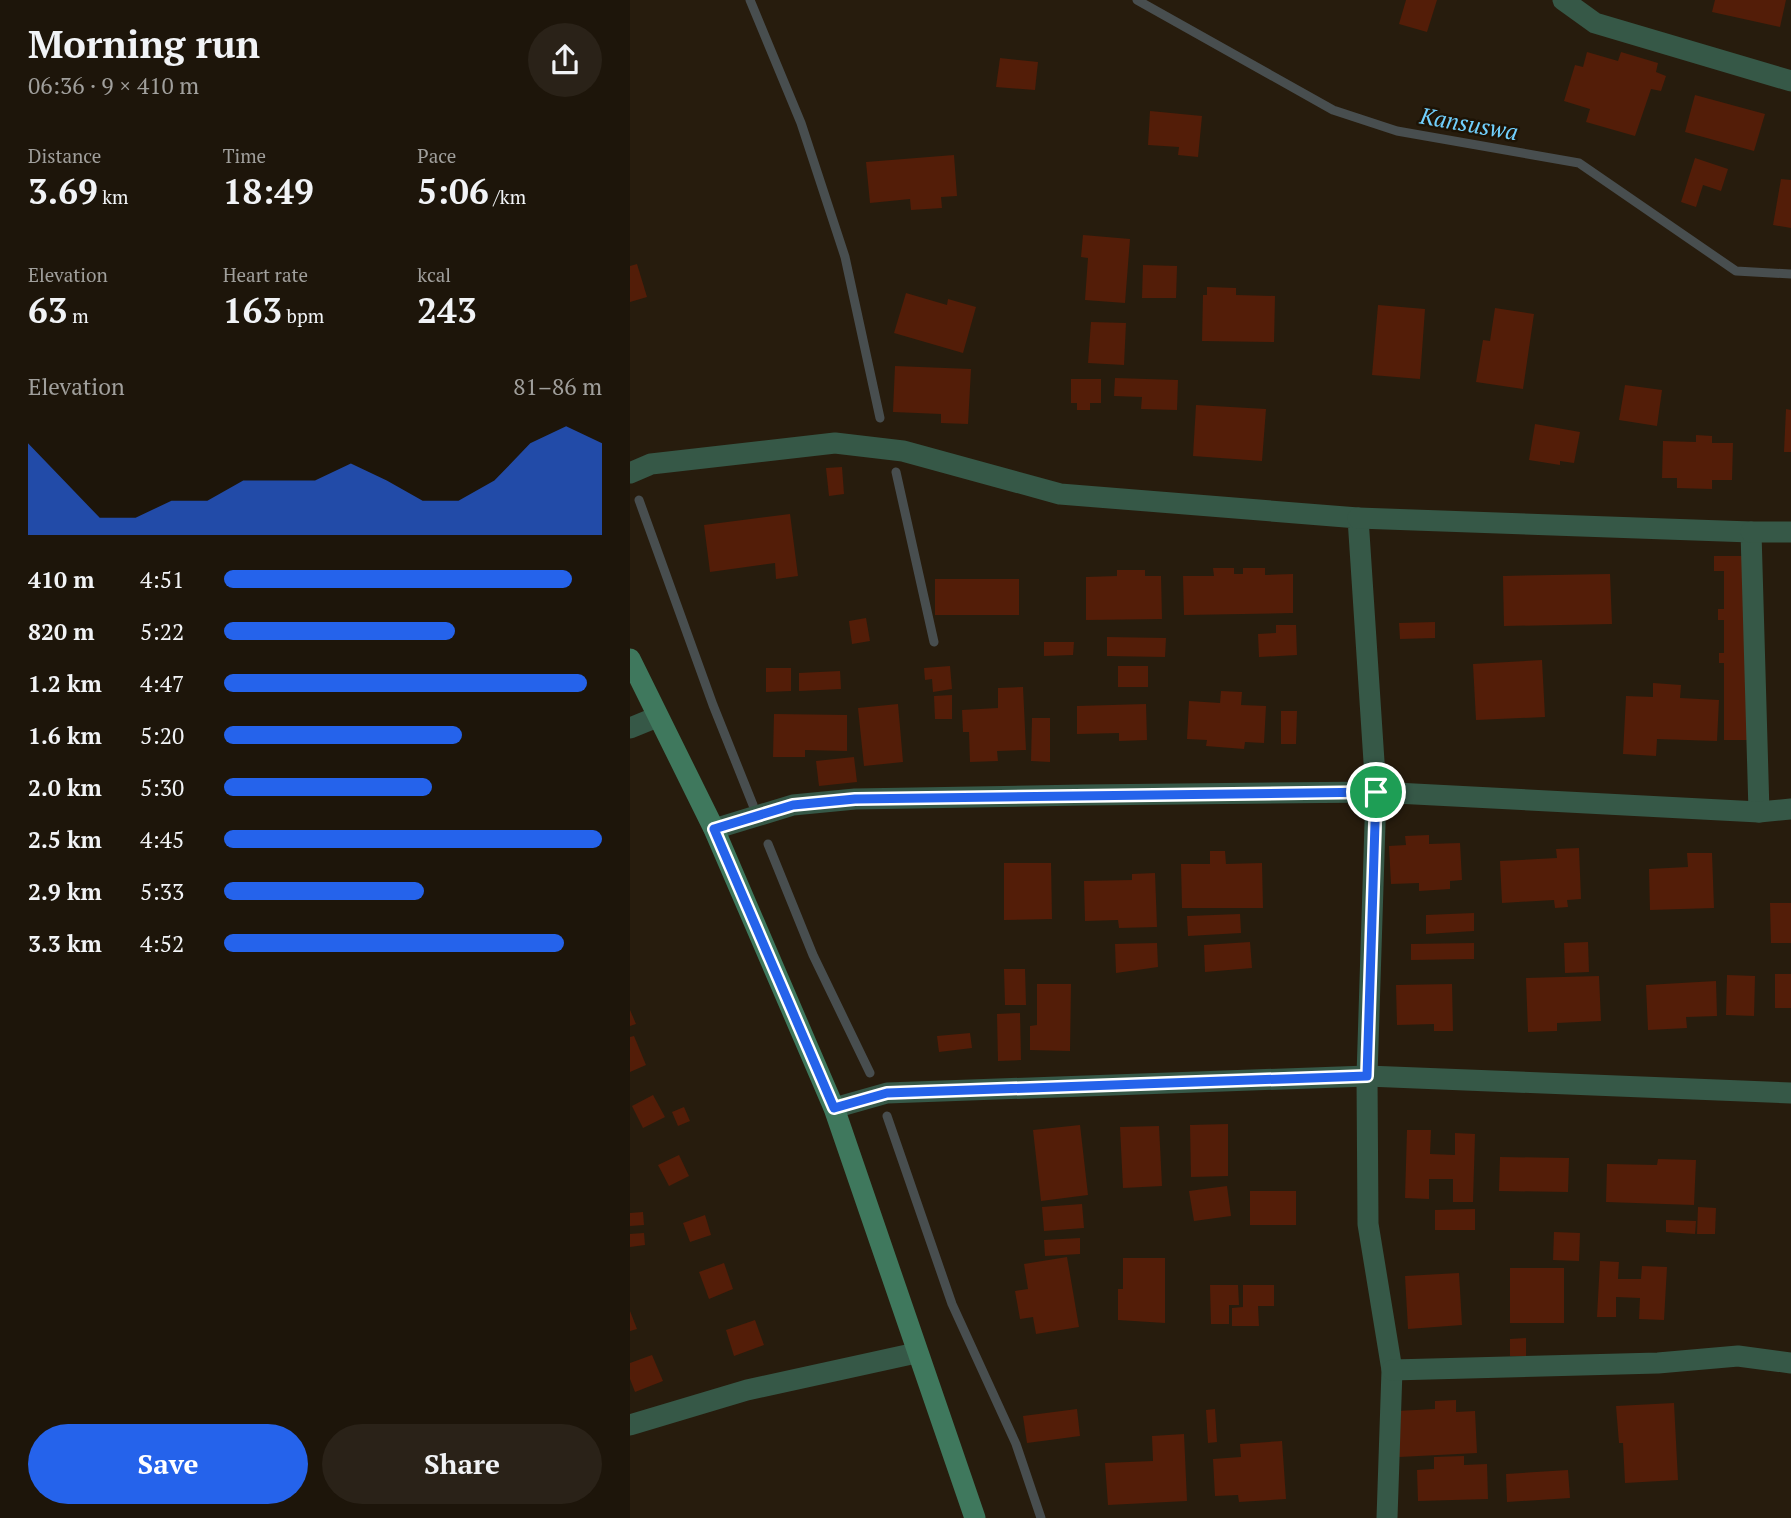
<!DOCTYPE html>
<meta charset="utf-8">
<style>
body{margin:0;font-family:"PT Serif",serif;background:#2a2218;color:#f1f3f6;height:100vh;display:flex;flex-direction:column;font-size:26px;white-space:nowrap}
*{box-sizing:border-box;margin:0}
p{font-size:23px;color:#a09f9c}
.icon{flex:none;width:38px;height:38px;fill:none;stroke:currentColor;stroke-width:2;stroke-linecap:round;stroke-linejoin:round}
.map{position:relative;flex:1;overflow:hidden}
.panel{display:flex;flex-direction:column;background:#1d150a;width:630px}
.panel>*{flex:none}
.pin{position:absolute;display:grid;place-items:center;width:60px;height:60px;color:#fff;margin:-30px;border:4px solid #fff;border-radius:50%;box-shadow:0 2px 7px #0007}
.round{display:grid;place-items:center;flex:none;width:74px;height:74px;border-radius:37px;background:#2a2218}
.overview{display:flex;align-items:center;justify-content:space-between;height:119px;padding:0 28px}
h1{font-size:38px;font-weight:800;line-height:52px}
.figures{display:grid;grid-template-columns:repeat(3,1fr);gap:10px;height:119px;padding:7px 28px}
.figures div{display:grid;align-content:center}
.figures b{font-size:35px;font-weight:800}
.figures small{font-size:19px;font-weight:400}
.figures p{font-size:19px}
.chart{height:196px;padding:14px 28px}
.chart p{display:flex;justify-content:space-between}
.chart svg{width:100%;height:126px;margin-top:7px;fill:#2563eb;opacity:.7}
.button{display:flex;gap:14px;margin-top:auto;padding:14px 28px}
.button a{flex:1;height:80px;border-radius:42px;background:#2563eb;color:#fff;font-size:28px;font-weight:800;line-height:80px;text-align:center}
.button a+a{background:#2a2218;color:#f1f3f6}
ul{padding:0 28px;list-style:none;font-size:23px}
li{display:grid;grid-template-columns:112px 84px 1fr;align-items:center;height:52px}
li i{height:18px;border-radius:9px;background:#2563eb}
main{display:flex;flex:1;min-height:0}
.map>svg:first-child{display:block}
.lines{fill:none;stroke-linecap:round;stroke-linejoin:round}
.stream{stroke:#484e4f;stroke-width:9}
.building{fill:#531d08}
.street{stroke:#365847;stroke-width:21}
.secondary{stroke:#3f785d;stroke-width:21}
.route-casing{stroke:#fff;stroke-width:14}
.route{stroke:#2563eb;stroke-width:9}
.labels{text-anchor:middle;stroke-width:5;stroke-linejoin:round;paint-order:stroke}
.water-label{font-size:23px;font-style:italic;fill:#71d0fe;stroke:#1d1305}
</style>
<main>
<section class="panel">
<div class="overview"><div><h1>Morning run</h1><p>06:36 · 9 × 410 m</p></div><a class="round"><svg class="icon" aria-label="share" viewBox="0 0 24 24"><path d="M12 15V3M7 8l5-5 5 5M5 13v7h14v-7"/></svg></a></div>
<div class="figures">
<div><p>Distance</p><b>3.69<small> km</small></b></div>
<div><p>Time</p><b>18:49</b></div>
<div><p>Pace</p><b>5:06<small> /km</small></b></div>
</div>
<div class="figures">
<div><p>Elevation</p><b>63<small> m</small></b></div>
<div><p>Heart rate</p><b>163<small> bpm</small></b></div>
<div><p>kcal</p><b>243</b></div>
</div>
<div class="chart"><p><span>Elevation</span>81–86 m</p>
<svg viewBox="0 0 160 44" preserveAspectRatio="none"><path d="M0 44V12L10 25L20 38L30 38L40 32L50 32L60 25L70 25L80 25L90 19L100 25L110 32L120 32L130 25L140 12L150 6L160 12V44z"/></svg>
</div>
<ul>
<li><b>410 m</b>4:51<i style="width:92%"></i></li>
<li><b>820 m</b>5:22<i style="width:61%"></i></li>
<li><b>1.2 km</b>4:47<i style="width:96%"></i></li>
<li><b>1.6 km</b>5:20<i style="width:63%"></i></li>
<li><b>2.0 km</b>5:30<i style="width:55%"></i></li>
<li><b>2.5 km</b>4:45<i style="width:100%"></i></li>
<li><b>2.9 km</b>5:33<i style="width:53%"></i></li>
<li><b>3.3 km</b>4:52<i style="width:90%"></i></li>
</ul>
<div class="button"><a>Save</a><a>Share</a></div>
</section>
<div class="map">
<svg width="1161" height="1518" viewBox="0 0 1161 1518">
<rect width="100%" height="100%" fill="#271c0d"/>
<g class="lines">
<g class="stream">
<polyline points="120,0 171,123 215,257 250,418"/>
<polyline points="507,0 703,110 767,131 949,163 1106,271 1161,274"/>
<polyline points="266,472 304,642"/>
<polyline points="9,500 83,705 123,805"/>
<polyline points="138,844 183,955 240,1073"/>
<polyline points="257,1116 322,1304 386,1444 411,1518"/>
</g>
</g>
<g class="building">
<polygon points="776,0 807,0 797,32 769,24"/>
<polygon points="1085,0 1156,0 1150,27 1082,12"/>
<polygon points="957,52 988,61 991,52 1028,63 1026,72 1036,76 1031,91 1021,89 1005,136 956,122 960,109 934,101 945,65 953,67"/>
<polygon points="370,58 408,62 405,90 366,87"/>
<polygon points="1065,95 1135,114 1124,151 1055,132"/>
<polygon points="520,111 572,116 568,157 548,155 549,147 518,145"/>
<polygon points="324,155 327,196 311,197 312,208 281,210 280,199 240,203 236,162"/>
<polygon points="1065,158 1098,169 1091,191 1073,185 1066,207 1051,202"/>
<polygon points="1151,179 1161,180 1161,228 1143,225"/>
<polygon points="453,235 500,239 495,303 455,300 458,258 451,257"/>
<polygon points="7,264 17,297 0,302 0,266"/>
<polygon points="513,265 547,266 546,298 512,298"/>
<polygon points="577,287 606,288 606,295 645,296 644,342 572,341 573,295 577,295"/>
<polygon points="276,293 317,305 318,299 346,307 333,353 264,333"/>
<polygon points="748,305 795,309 790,379 742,375"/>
<polygon points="865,308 904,314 893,389 846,382 853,340 860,341"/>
<polygon points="461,322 496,323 494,365 458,363"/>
<polygon points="265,366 341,369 338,424 311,423 311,414 263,412"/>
<polygon points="485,378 548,380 547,410 511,409 512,397 484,396"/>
<polygon points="441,379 471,379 471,403 460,403 460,410 447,410 447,403 441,403"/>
<polygon points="995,385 1032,390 1027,426 989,420"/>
<polygon points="566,405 636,409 632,461 563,456"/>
<polygon points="1156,409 1161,410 1161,452 1154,452"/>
<polygon points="905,424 950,432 944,463 930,461 930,465 899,460"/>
<polygon points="1066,435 1082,436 1082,443 1103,443 1102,480 1082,480 1082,489 1047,488 1047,478 1032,478 1033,441 1066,442"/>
<polygon points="212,467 214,494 199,496 196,468"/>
<polygon points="160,514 168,576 146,579 145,563 80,572 74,525"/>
<polygon points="1084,556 1117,556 1117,740 1094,740 1094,663 1089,663 1089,653 1094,653 1094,620 1088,620 1088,609 1094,609 1094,571 1084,571"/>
<polygon points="583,568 604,568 604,574 613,574 613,568 635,568 635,575 663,574 663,613 554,615 553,576 584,576"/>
<polygon points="487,570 515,570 515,576 531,576 532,619 456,620 456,577 487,576"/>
<polygon points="980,574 982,624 874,626 873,576"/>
<rect x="305" y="579" width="84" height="36"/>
<polygon points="236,618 240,641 222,644 219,621"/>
<polygon points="805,622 805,638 770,639 769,623"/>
<polygon points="646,625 666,625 667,655 629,657 628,634 646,633"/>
<polygon points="477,637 536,638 535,657 477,656"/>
<polygon points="414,642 444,642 443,655 414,656"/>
<polygon points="912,660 915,717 846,720 843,664"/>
<polygon points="320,666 322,689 303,692 302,679 295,680 294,668"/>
<rect x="488" y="666" width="30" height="21"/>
<polygon points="136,668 161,668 161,691 136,692"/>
<polygon points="210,671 211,689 169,691 169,673"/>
<polygon points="1023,683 1051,685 1050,698 1089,700 1087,741 1027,739 1026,756 993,754 996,696 1023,697"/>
<polygon points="393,687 396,750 367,751 368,761 340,762 339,732 333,732 332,710 368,708 368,688"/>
<polygon points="591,691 612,692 611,705 636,706 634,743 615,742 614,749 576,746 577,740 557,739 559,701 590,703"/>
<polygon points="322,695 322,719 305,719 304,696"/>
<polygon points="268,704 273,762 234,766 228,708"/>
<polygon points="516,704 517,740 489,741 489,733 447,734 447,706"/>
<polygon points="651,711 667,711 666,744 651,744"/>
<polygon points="144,714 217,715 217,751 175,750 175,757 143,757"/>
<polygon points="402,718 420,718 420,762 401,761"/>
<polygon points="224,757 227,782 189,786 186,761"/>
<polygon points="799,835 799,844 830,843 832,880 820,881 820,889 789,891 789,883 761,884 759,846 776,845 775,836"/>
<polygon points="949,848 951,899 937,900 938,907 925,908 924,900 872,903 870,861 927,858 926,849"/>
<polygon points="580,851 595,851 596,864 632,863 633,908 552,908 551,864 580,864"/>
<polygon points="1057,853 1082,853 1084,908 1020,910 1019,869 1058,867"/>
<polygon points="374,863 421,863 422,919 374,920"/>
<polygon points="525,873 527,927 489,928 488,920 455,921 454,881 502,880 502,874"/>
<polygon points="1140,903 1161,903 1161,943 1141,943"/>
<polygon points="844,913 844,931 796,934 796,915"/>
<polygon points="610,914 611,933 558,936 557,916"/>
<polygon points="620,942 622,968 575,972 574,945"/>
<polygon points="958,942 959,972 935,973 934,943"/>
<polygon points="527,943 528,967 486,973 485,944"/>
<polygon points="844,943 844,959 781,960 781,944"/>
<polygon points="374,969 395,969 396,1005 375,1005"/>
<rect x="1145" y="974" width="16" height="34"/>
<polygon points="1097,975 1125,976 1124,1016 1096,1015"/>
<polygon points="969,976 971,1021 927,1023 927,1031 898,1032 896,978"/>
<polygon points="1086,981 1087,1016 1056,1017 1057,1028 1018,1030 1016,985"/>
<polygon points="407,984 441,984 440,1051 400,1050 400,1026 407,1025"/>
<polygon points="822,984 823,1031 804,1031 804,1024 767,1025 766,985"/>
<polygon points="0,1010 6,1024 0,1026"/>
<polygon points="390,1013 391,1060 368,1061 367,1014"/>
<polygon points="340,1033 342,1048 309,1052 307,1036"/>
<polygon points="4,1036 16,1065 0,1072 0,1037"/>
<polygon points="23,1095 35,1117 13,1128 2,1106"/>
<polygon points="54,1107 60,1121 48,1126 42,1112"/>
<polygon points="598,1124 598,1176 561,1177 560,1125"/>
<polygon points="450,1125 458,1195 411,1201 403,1130"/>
<polygon points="529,1126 532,1186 493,1188 490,1127"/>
<polygon points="777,1130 801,1130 800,1154 825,1155 825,1133 845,1134 843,1202 823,1202 823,1179 799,1179 799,1199 775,1198"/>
<polygon points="49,1155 59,1176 39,1186 28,1165"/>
<polygon points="870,1157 939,1158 938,1192 869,1191"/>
<polygon points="1028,1159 1066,1160 1064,1205 976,1202 977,1164 1027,1165"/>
<polygon points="597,1186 601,1216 564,1221 559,1191"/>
<rect x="620" y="1191" width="46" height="34"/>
<polygon points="452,1204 454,1228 414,1231 412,1207"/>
<polygon points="1068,1207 1086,1208 1085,1234 1067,1234"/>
<polygon points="845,1209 845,1230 805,1230 805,1210"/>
<polygon points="13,1212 14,1225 0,1226 0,1213"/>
<polygon points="75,1215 81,1235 60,1242 53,1223"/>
<polygon points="1036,1220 1066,1221 1065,1234 1036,1232"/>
<polygon points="924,1232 950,1233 949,1261 923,1260"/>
<polygon points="14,1233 15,1245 0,1247 0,1234"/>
<polygon points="450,1238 450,1254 415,1256 414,1240"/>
<polygon points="437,1257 449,1327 406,1334 403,1317 390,1319 385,1291 398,1289 394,1264"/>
<polygon points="493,1258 535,1258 535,1323 488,1320 488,1289 493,1289"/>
<polygon points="970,1261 989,1262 988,1279 1011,1279 1012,1266 1037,1267 1034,1320 1009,1319 1010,1298 986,1297 986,1317 967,1317"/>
<polygon points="94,1263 103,1289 79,1299 69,1272"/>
<rect x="880" y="1268" width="54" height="55"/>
<polygon points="829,1273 832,1325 778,1329 775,1276"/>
<polygon points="580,1285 608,1285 609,1305 599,1305 599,1324 581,1324"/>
<polygon points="613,1285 644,1285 644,1306 628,1306 629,1326 602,1326 602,1308 613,1307"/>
<polygon points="0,1311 7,1329 0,1331"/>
<polygon points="125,1320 134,1345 104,1356 96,1330"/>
<polygon points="896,1338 896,1356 880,1356 880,1339"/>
<polygon points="22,1355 33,1381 5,1392 0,1379 0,1363"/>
<polygon points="826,1400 826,1412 845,1411 847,1453 769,1457 767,1411 805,1409 805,1401"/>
<polygon points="1044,1403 1048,1480 995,1483 993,1443 989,1443 986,1406"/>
<polygon points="447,1409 450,1436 397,1443 393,1416"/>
<polygon points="585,1409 587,1442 578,1443 576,1410"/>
<polygon points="554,1434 557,1501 478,1505 475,1463 523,1461 522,1436"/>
<polygon points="652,1441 656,1499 609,1502 608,1495 585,1496 583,1459 611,1457 610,1444"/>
<polygon points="834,1456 834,1465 857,1464 858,1499 788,1501 787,1470 804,1469 804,1457"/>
<polygon points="938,1470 940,1498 877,1502 876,1474"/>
</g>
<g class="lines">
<g class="street">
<polyline points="933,0 965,23 1161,81"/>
<polyline points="0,473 21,464 205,443 273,451 430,494 728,518 746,792 737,1076 738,1224 762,1370 757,1518"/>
<polyline points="728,518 1121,532 1129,812"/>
<polyline points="1121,532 1161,532"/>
<polyline points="0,728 27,717"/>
<polyline points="84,829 163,805 225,799 453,795 746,792 1129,812 1161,809"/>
<polyline points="204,1108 257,1093 737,1076 1161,1093"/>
<polyline points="762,1370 1028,1363 1108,1356 1161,1363"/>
<polyline points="0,1425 117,1390 286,1353"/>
</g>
<polyline class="secondary" points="0,659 84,829 204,1108 345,1518"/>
</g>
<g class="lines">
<g class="route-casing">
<polygon id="route" points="746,792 737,1076 257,1093 204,1108 84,829 163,805 225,799"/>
</g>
<use href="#route" class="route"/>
</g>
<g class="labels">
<g class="water-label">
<text transform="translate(839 124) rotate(10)" y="8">Kansuswa</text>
</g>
</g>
</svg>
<div class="pin" style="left:746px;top:792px;background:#1e9e55"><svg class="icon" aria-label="arrive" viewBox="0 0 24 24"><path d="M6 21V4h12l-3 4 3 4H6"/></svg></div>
</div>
</main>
